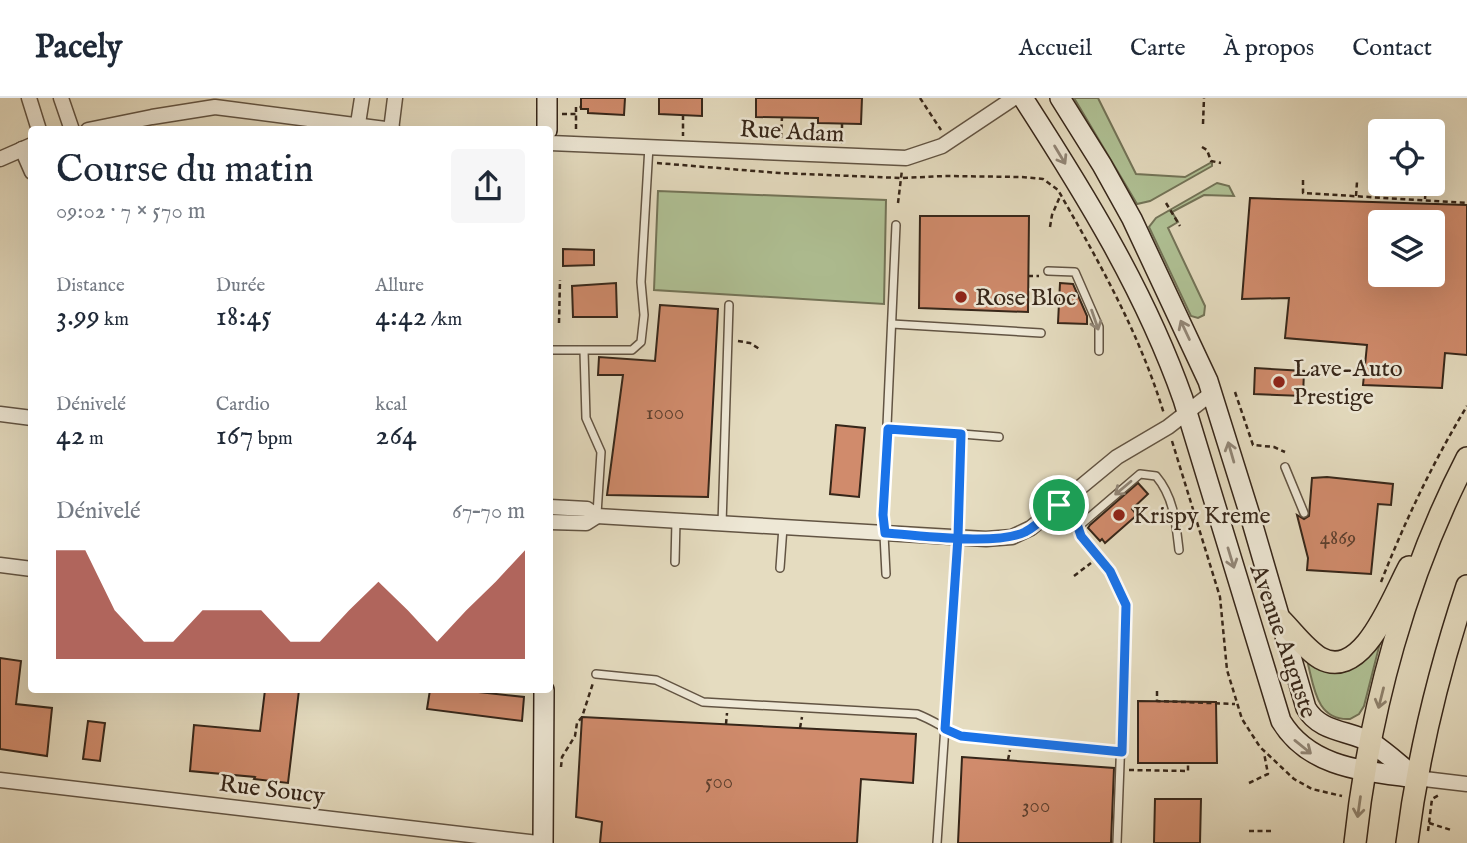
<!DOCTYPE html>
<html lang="fr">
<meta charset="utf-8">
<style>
body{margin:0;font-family:"IM FELL English",serif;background:#f6f6f7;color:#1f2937;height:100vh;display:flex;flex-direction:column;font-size:26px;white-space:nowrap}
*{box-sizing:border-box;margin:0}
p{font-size:23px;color:#747a83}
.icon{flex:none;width:38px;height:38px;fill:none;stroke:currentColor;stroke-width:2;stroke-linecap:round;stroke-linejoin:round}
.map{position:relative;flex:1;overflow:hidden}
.drawer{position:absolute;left:28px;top:28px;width:525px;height:567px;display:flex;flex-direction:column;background:#fff;border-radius:7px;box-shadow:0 7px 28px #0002}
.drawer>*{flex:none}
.tools{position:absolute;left:1368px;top:21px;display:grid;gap:14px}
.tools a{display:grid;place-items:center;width:77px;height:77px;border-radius:7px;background:#fff;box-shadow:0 7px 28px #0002;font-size:35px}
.pin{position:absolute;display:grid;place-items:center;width:60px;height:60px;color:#fff;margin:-30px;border:4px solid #fff;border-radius:50%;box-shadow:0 2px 7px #0007}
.round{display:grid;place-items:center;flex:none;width:74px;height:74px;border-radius:7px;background:#f6f6f7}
.headline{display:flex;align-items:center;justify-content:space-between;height:119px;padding:0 28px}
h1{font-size:38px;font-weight:600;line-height:52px}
.stats{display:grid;grid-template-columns:repeat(3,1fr);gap:10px;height:119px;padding:7px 28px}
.stats div{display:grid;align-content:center}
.stats b{font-size:30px;font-weight:600}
.stats small{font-size:19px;font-weight:400}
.stats p{font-size:19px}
.chart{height:196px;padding:14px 28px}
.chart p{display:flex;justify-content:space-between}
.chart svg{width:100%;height:126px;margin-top:7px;fill:#8f2418;opacity:.7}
header{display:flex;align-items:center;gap:42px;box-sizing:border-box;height:98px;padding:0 35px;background:#fff;border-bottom:2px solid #e0e1e3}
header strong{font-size:33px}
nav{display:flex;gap:38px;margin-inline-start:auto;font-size:24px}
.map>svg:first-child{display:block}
.green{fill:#b0c296;stroke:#737458;stroke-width:2}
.building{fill:#d08b6c;stroke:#362619;stroke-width:2;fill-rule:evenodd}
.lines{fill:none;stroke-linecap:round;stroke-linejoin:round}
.lane-casing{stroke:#625443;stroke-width:10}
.street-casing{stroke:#625443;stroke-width:17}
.secondary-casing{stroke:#362619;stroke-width:22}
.primary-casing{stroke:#362619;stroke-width:24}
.path{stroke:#362619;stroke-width:2.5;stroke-dasharray:5 3.5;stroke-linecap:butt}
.lane{stroke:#eee8d6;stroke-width:7}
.street{stroke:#eee8d6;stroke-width:14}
.secondary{stroke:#eee8d6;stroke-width:19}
.primary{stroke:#e5dcc0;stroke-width:21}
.oneway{stroke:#928778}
.oneway2{stroke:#8e816c}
.route-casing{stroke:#fff;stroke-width:14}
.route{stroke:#1a73e8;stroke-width:9}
.poi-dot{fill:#8f2418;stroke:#eee8d6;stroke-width:2.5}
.labels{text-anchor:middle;stroke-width:5;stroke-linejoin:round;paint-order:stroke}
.number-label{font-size:21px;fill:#5c3f2e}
.street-label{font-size:24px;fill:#362619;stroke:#eee8d6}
.poi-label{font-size:24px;fill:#362619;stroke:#eee8d6;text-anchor:start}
</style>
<header>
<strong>Pacely</strong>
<nav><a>Accueil</a><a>Carte</a><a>À propos</a><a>Contact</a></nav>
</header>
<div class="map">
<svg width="1467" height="745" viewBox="0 0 1467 745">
<rect width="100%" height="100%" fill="#e5dcc0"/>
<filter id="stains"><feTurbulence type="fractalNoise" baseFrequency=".00286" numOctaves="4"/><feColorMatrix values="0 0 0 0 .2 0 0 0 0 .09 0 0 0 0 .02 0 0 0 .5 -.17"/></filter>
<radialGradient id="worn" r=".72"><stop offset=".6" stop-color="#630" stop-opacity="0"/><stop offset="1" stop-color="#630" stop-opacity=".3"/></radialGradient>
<g class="green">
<polygon points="1074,0 1098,0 1136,76 1185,79 1212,64 1212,68 1150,103 1137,106"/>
<polygon points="1217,85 1229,88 1234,98 1204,97 1172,114 1178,124 1168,130 1205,208 1204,217 1198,220 1191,218 1149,129 1156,120"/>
<polygon points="658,93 886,102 884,206 654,192"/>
<path d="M1377,544L1380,545L1364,608L1359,616L1350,621C1317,623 1314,590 1308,566L1311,564C1340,585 1360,571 1377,544Z"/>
</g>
<g class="building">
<polygon points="581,0 625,0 624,17 588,15 588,11 581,11"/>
<polygon points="659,0 702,0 702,18 659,16"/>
<polygon points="756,0 862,0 861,26 818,25 818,20 756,19"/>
<path d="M1250,100L1467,107V257L1445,255L1442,290L1363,287L1367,247L1285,240L1289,200L1242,201ZM1381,124H1433V177H1381Z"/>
<polygon points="920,118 1029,118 1028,214 919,210"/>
<polygon points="563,151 594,152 594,167 563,168"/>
<polygon points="616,185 617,219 573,219 572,188"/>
<polygon points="1060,185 1073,186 1087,218 1087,226 1058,225"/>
<polygon points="660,207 718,211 708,399 607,397 623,277 598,277 599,259 655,263"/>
<polygon points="1255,270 1304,273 1303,298 1254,296"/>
<polygon points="836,327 865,330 859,399 830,396"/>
<polygon points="1327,379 1393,386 1391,407 1378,406 1371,476 1307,472 1308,460 1297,417 1304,421 1309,418 1312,380"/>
<polygon points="1138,385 1148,396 1132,411 1137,417 1105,445 1102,441 1100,443 1088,430 1090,427"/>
<polygon points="0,560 21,563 16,606 52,610 47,658 0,651"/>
<polygon points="265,592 299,592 288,685 254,681 255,679 190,673 194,627 260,633"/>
<polygon points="430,592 460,592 524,599 522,623 427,611"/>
<polygon points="1138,603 1216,604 1217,665 1138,665"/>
<polygon points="582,619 916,636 913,685 861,681 857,745 600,745 602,724 576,719"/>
<polygon points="88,623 105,625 100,663 83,661"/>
<polygon points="962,659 1114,670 1111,745 958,745"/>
<polygon points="1155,701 1201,701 1200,745 1154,745"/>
</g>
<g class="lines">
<g class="lane-casing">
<g id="lane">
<polyline points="1048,173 1075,174 1099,229 1099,253"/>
<polyline points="892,226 1041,235"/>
<polyline points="550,252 632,252 641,244 644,217 641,184 649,48"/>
<polyline points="584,253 586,320 601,354 597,416"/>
<polyline points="888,330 999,339"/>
<polyline points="1285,369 1304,415"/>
<polyline points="1059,407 1078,429 1081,438 1109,473 1126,507 1117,745"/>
<polyline points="722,426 729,207"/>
<path d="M1078,429L1140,376L1156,378C1174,399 1176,426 1179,452"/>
<polyline points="675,464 676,423"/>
<polyline points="780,470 783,429"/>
<polyline points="886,476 883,417 896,127"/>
<path d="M596,576L656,582L703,604L917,616C933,622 945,631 961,638L1122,654"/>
<polyline points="937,745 958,439 961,336"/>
</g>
</g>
<g class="street-casing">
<g id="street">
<polyline points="29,0 39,32"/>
<polyline points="61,0 72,32"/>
<polyline points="88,32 152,19 215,9 393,32"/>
<polyline points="357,32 362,0"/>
<polyline points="391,32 395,0"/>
<polyline points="550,45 906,60 942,48 1014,0"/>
<polyline points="22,51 32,74"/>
<polyline points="0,61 32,47"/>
<polyline points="0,316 32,320"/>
<polyline points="550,409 587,411 597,418 986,441 1012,439 1031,430 1117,359 1168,329 1212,295"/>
<polyline points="550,424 586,425 597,418"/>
<polyline points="0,467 32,471"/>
<polyline points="1416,680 1467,686"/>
<polyline points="0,682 538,745"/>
</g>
</g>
<g class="secondary-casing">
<g id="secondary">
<path d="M1023,0C1085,96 1145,193 1183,301L1281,623C1310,671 1366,673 1416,680"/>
<path d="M1060,0L1102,67L1132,121L1208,283L1249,414L1306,610C1320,635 1350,632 1372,645C1387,655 1401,668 1415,679"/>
<polyline points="547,32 547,0"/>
<polyline points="543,745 544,592"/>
</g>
</g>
<g class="primary-casing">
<g id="primary">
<path d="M1281,522C1293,534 1305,551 1320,560C1363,584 1393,498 1409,469"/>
<path d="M1355,745C1369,613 1406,478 1467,360"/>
<path d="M1407,745C1418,657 1439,572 1467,488"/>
</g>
</g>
<g class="path">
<polyline points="920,0 941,32"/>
<polyline points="562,16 576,16"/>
<polyline points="683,17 683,38"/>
<polyline points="842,25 842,46"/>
<polyline points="1203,26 1204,0"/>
<polyline points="576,31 576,9 581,9"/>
<polyline points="781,40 782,19"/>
<polyline points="1202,49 1207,52 1211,63 1221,65"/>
<path d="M657,65L779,75L901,80L945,78L1022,79L1043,81L1058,92C1099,164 1140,236 1164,316"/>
<polyline points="1303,82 1303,95 1467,105"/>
<polyline points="1356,98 1357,84"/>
<polyline points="1425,101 1426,87"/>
<polyline points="898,105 902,72"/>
<polyline points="1166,105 1180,128"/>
<polyline points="1050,129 1052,117 1061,96"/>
<polyline points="1028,178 1039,178"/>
<polyline points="559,225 560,182"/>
<polyline points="738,243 750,245 761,252"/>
<polyline points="1235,294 1253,347 1274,349 1285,354"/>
<polyline points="1172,343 1220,499 1227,572 1242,621 1260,649 1294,681 1312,691 1342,698"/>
<polyline points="1074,478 1091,465"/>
<path d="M1381,484C1405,423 1433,364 1467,308"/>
<polyline points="1157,593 1157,603 1235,606"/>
<polyline points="726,626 727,615"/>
<polyline points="800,630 802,619"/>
<polyline points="1008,662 1010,652"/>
<polyline points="561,669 562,659 575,638 577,625 582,619 593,585"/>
<polyline points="1129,672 1188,673 1188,665"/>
<polyline points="1249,685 1268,676 1264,655"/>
<polyline points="1429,725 1451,732"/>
<polyline points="1249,733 1273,733"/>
<polyline points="1428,733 1432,701 1439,697"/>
</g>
<use href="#lane" class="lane"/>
<use href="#street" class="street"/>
<use href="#secondary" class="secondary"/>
<use href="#primary" class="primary"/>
</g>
<defs><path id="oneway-shaft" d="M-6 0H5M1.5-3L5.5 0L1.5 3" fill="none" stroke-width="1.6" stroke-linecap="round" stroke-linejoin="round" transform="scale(1.75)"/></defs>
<g class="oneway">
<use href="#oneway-shaft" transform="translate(1060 57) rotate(59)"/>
<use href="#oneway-shaft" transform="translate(1095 222) rotate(71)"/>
<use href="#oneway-shaft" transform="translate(1185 232) rotate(-115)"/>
<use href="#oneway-shaft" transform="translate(1231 354) rotate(-106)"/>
<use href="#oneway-shaft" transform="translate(1123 390) rotate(140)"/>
<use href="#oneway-shaft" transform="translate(1231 460) rotate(73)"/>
<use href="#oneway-shaft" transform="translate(1303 649) rotate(39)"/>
</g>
<g class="oneway2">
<use href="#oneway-shaft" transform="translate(1381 600) rotate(104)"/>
<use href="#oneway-shaft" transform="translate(1359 709) rotate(98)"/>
</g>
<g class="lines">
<g class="route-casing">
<path id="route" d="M1059,407C1048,416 1038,427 1025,434C996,448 919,437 885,435L883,417L888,331L961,336L958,439L945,631L961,638L1122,654L1126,507L1110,473L1081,438L1078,429L1059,407"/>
</g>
<use href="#route" class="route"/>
</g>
<g class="poi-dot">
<circle cx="961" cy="199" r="7"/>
<circle cx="1279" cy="284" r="7"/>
<circle cx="1119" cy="417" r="7"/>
</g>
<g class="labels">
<g class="number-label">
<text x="665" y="321">1000</text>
<text x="1338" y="446">4869</text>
<text x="719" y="690">500</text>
<text x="1036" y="714">300</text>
</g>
<g class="street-label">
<text transform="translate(792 33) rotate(3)" y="8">Rue Adam</text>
<text transform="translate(1284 543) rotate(71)" y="8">Avenue Auguste</text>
<text transform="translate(272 691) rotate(7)" y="8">Rue Soucy</text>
</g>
<g class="poi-label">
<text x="975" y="207">Rose Bloc</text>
<text x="1293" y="278">Lave-Auto<tspan x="1293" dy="28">Prestige</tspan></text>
<text x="1133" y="425">Krispy Kreme</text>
</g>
</g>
<rect width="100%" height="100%" filter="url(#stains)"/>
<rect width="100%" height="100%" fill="url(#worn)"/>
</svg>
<div class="tools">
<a><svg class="icon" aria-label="locate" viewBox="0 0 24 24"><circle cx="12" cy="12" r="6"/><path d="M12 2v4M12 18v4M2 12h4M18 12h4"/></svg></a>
<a><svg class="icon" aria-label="layers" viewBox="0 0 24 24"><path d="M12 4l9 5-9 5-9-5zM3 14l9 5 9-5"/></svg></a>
</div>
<div class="pin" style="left:1059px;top:407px;background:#1e9e55"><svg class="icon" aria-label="arrive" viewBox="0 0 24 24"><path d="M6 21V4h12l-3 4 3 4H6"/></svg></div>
<section class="drawer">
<div class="headline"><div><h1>Course du matin</h1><p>09:02 · 7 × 570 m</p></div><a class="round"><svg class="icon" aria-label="share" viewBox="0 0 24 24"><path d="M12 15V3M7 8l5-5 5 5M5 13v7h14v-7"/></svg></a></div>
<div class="stats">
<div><p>Distance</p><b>3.99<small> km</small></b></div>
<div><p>Durée</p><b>18:45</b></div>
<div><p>Allure</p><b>4:42<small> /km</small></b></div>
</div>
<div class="stats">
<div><p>Dénivelé</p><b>42<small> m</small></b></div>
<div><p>Cardio</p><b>167<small> bpm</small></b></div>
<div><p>kcal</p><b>264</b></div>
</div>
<div class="chart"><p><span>Dénivelé</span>67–70 m</p>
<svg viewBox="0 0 160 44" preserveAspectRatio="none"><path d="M0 44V6L10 6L20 27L30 38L40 38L50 27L60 27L70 27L80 38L90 38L100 27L110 17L120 27L130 38L140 27L150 17L160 6V44z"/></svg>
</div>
</section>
</div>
